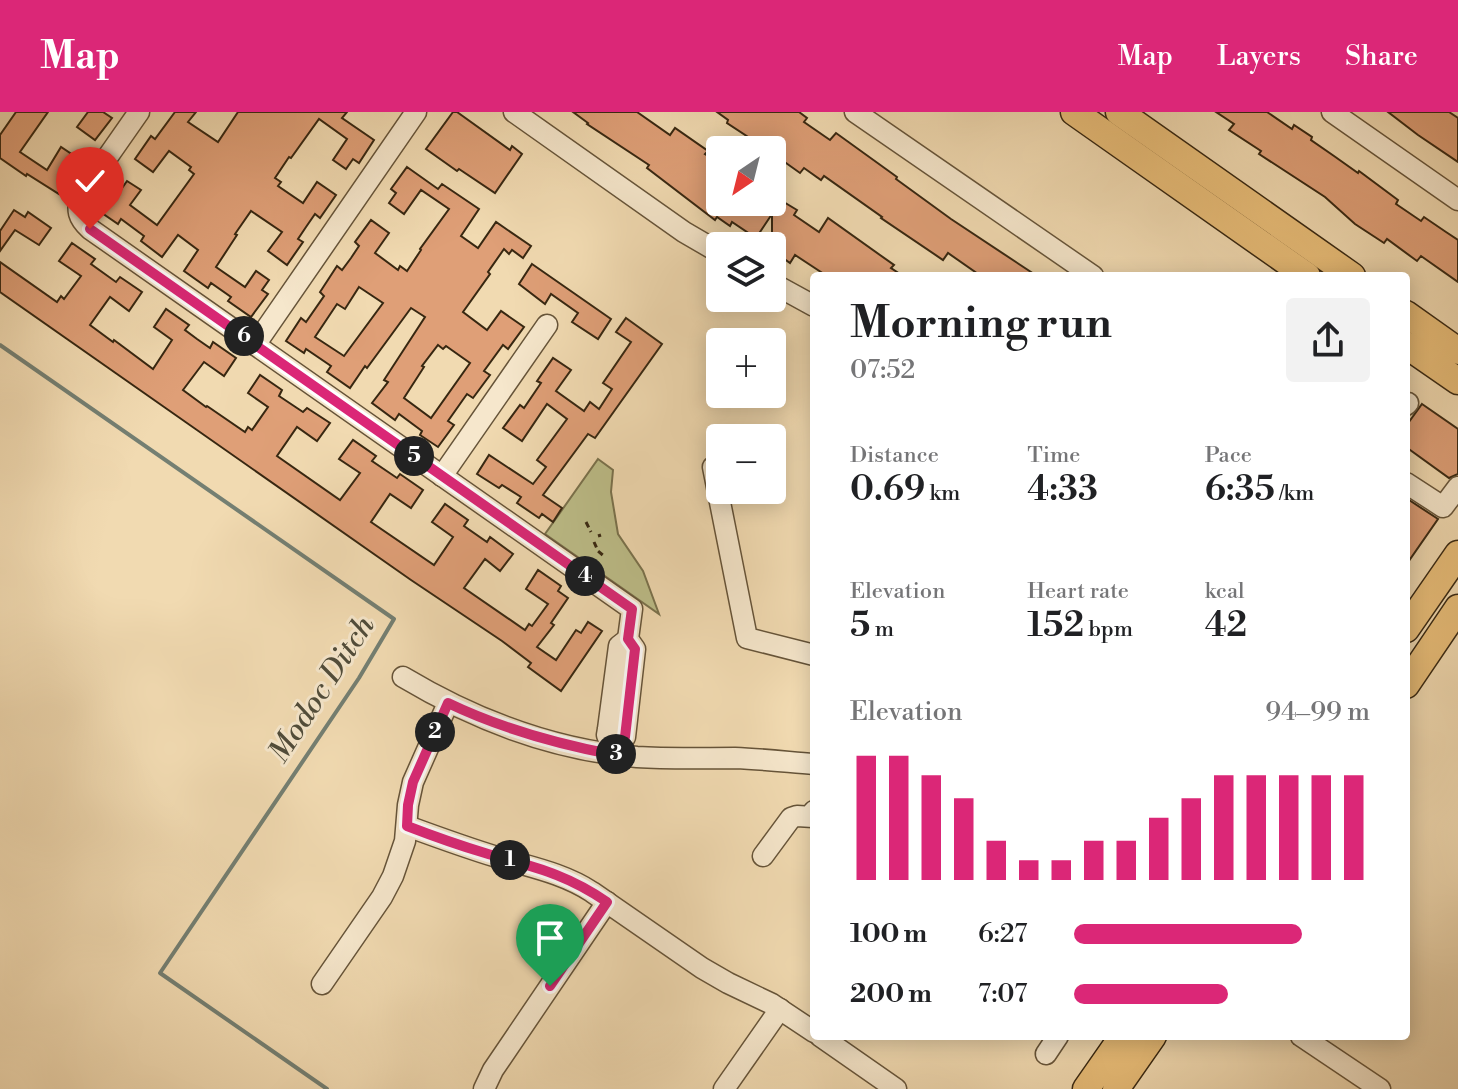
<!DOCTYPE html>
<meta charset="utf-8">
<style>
body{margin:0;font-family:"Libre Bodoni",serif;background:#f2f2f2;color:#202124;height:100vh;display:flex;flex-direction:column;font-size:30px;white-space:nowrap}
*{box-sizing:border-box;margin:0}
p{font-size:26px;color:#757577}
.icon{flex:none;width:44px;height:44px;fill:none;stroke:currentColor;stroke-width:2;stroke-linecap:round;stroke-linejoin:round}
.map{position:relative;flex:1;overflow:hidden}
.side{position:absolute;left:810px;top:160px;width:600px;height:768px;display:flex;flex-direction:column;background:#fff;border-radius:8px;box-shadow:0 4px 20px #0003}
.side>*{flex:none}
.needle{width:52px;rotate:215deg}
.buttons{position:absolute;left:706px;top:24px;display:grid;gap:16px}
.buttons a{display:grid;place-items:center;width:80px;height:80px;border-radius:8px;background:#fff;box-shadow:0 4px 20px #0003;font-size:40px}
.pin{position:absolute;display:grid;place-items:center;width:68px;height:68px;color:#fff;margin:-82px -34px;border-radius:50% 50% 50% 0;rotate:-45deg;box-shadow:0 0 8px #0007}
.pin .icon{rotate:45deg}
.km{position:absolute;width:40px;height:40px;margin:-20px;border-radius:50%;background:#222;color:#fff;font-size:22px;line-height:40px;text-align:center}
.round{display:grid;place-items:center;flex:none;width:84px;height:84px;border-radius:8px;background:#f2f2f2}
.overview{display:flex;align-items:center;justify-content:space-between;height:136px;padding:0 40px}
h1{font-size:44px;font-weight:600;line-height:60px}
.stats{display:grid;grid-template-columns:repeat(3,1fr);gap:12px;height:136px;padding:8px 40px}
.stats div{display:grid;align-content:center}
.stats b{font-size:34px;font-weight:600}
.stats small{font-size:22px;font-weight:400}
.stats p{font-size:22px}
.chart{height:224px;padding:16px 40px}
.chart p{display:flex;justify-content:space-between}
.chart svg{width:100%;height:144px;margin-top:8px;stroke:#db2777;stroke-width:6}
ul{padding:0 40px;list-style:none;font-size:26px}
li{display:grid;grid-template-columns:128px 96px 1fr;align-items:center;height:60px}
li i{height:20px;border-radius:10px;background:#db2777}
header{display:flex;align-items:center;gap:48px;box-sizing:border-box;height:112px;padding:0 40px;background:#db2777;color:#fff}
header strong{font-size:38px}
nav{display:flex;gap:44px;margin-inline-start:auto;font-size:28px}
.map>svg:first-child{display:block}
.green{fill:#bdbe89;stroke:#7a724d;stroke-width:2}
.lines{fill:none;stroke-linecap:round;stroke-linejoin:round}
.stream{stroke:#747f72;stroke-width:4}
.building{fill:#df9f77;stroke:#372711;stroke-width:2;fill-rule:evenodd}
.minor-casing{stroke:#665439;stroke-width:23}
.major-casing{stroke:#372711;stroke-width:29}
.path{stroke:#372711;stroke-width:3;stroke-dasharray:6 4;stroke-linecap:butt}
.minor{stroke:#f6e7cc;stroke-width:20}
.major{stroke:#e8bd78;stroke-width:26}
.route-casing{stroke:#fff;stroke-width:16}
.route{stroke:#db2777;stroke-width:10}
.labels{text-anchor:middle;stroke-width:6;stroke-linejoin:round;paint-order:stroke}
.water-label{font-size:30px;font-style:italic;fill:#504c3a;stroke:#f6e7cc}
</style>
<header>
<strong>Map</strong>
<nav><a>Map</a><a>Layers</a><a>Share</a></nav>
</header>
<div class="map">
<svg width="1458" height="977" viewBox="0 0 1458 977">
<rect width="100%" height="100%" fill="#f1dab1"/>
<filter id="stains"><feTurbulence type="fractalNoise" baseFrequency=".0025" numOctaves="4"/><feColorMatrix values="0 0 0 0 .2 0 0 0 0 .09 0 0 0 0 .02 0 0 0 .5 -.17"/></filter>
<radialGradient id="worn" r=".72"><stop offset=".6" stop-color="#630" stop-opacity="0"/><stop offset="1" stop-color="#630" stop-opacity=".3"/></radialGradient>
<polygon class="green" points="598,347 613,358 611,380 618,422 643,459 659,502 545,422"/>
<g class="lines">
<polyline class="stream" points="0,233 394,507 359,566 160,861 327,977"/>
</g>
<g class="building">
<polygon points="16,0 48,0 20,40 47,58 61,35 76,45 69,56 73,59 59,82 27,62 26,64 0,46 0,23"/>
<polygon points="88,0 103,0 112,6 95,28 77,15"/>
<polygon points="175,0 196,0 188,10 218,30 238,0 347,0 342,6 374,28 359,51 353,47 346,57 333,48 347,27 319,7 291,46 289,45 275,66 281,70 278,74 303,91 317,70 336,83 320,106 315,102 306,115 298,127 303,130 287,153 268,139 282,120 251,99 235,122 237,123 216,155 245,175 256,159 269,168 262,178 268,182 251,205 228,189 231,185 211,171 208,176 184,159 198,138 178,123 162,145 141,129 144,124 121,107 118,112 99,99 115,75 120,79 127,69 141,78 130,93 157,113 194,62 189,58 191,55 169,39 153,60 135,47 151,24 155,27"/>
<polygon points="453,0 457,0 510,38 512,34 522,42 495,81 459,57 457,59 426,37"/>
<polygon points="573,0 637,0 670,23 675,16 708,39 705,42 720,52 720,90 772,90 772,83 797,98 794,103 819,120 828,106 894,153 891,156 903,164 827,164 795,143 790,151 772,138 772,102 756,126 732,110 730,114 717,105 715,108 647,56 649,53 587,12 588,11"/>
<polygon points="717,0 799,0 807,6 804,10 830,28 836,21 897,65 896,67 951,107 1037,164 981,164 948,141 943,148 881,106 882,105 824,64 821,68 804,56 800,61 772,41 772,38 765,36 727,11 728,8"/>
<polygon points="1216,0 1267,0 1292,17 1294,13 1312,25 1311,28 1334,44 1358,61 1359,59 1398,88 1396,92 1421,109 1424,105 1446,120 1458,128 1458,170 1421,144 1417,149 1387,127 1384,131 1355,112 1325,85 1259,42 1261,39 1229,18 1234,12"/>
<polygon points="1388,0 1449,0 1458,6 1458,50 1418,23"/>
<path d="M407,55L438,77L442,72L479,97L461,124L478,136L496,110L531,134L523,146L512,138L509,142L504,137L488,160L490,162L463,200L487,218L501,199L524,215L508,237L503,233L484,259L490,263L473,286L467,282L448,309L454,313L438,335L420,323L422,319L399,302L395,308L372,291L388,270L384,268L425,205L411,196L367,256L365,254L350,276L327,260L331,254L306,237L304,241L286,229L301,206L306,210L324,184L320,180L337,154L342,158L351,146L359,134L355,130L371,108L389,121L375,141L398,158L400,154L407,159L421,138L420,137L449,97L421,78L404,102L389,91L396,81L391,77ZM359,175L383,191L344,244L315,225L337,192L345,197ZM438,233L443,237L446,234L470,251L431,306L404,286L424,255L422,254Z"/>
<polygon points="14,98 25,105 28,100 51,116 39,133 15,118 0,139 0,119"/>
<polygon points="72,131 95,147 91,152 116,170 120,165 142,180 129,199 110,185 90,213 113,230 114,228 153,257 172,228 154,215 166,197 189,213 185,218 197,227 210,236 213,230 236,246 224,264 204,250 183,278 206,295 207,294 245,320 248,315 252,318 268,295 248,281 260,263 282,278 279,284 303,300 307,296 330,311 317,329 297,315 277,344 340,388 360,361 339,347 353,328 376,344 372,349 397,366 400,362 423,378 411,396 390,382 371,410 434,453 453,425 432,410 445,392 468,408 464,414 487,430 490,425 513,442 500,459 485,447 464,476 525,518 529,512 532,514 548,492 526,477 538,458 561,474 558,479 568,486 551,511 554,513 537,535 556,548 576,518 581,521 588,510 602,519 561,579 528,555 531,551 502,529 411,468 0,180 0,150 57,190 61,184 64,187 81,164 59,149"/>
<polygon points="532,152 611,207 598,227 572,210 578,201 551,182 545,192 519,172"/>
<polygon points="626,206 662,232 595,326 588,322 543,383 562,396 553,410 542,402 539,406 517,391 521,385 502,373 499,376 477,362 489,343 533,372 546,355 537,348 567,307 547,292 522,329 503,316 520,293 524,296 541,271 537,269 553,246 571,258 556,279 584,299 590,290 599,297 612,277 603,271 631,230 616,220"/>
<polygon points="1422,292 1458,317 1458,362 1449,366 1406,335 1406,314"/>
<polygon points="1406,386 1438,407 1406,453"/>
</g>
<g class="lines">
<g class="minor-casing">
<g id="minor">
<path d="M139,0L81,83C76,98 78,106 90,117L632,497L628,527L635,537L625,625L615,643"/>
<polyline points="514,0 684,120 720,141"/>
<polyline points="855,0 1093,164"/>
<polyline points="1332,0 1458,88"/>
<polyline points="772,171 814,194"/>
<polyline points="255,233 416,0"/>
<polyline points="1406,293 1408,291"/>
<polyline points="713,355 747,526 814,543"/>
<polyline points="442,364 547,213"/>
<polyline points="1406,371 1443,395 1458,375"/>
<path d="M403,565C475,608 553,638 637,645C670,647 702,646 735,646C761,647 788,650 814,652"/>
<polyline points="615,643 607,623 608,617 619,534 628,527"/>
<path d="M407,714C437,725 467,736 497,745C530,755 563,761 592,780L702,856L728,871L772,892L814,920"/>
<polyline points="763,744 791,706 797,704 813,705 814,699"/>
<polyline points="322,872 382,785 393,764 405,729 408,693 413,670 448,591"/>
<polyline points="820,924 896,977"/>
<polyline points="1301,924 1380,977"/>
<polyline points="1046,942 1058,924"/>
<polyline points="484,977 493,958 607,790"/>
<polyline points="724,977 780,897"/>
</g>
</g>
<g class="major-casing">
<g id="major">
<polyline points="1074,0 1307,164"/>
<polyline points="1119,0 1352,164"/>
<polyline points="1406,202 1458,239"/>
<polyline points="1406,233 1458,269"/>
<polyline points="1406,517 1458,442"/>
<polyline points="1406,573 1458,496"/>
<polyline points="1086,977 1123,924"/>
<polyline points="1116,977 1153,924"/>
</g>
</g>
<g class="path">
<polyline points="586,410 591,420"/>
<polyline points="598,424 601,423"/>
<polyline points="594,430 598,439 605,445"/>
</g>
<use href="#minor" class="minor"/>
<use href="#major" class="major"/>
</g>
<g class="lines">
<g class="route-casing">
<path id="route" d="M90,117L632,497L628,527L635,537L625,625L615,643C557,632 502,617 448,591L413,670L408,693L407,714C433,724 458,733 485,741C533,755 565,761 607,790L550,874"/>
</g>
<use href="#route" class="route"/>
</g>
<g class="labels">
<g class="water-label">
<text transform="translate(321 577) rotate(-57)" y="10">Modoc Ditch</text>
</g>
</g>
<rect width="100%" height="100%" filter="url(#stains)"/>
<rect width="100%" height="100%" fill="url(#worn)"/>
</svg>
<div class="buttons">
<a><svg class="needle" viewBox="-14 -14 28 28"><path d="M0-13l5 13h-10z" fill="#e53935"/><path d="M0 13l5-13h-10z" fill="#757577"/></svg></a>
<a><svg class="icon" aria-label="layers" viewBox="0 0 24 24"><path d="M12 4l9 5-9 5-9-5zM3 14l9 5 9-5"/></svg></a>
<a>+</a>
<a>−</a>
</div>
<div class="pin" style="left:550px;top:874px;background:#1e9e55"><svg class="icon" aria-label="arrive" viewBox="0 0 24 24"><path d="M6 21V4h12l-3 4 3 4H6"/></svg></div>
<div class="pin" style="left:90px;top:117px;background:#d93025"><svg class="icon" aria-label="check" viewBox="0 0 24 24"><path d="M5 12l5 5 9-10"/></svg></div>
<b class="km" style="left:510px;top:748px">1</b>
<b class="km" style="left:435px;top:620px">2</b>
<b class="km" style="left:616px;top:642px">3</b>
<b class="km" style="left:585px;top:464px">4</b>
<b class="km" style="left:414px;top:344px">5</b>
<b class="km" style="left:244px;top:224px">6</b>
<section class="side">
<div class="overview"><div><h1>Morning run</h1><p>07:52</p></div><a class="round"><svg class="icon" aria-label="share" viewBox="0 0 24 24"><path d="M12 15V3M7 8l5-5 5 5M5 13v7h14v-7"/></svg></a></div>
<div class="stats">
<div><p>Distance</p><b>0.69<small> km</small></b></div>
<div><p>Time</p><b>4:33</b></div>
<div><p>Pace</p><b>6:35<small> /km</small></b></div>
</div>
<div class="stats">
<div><p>Elevation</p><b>5<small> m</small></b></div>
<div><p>Heart rate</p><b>152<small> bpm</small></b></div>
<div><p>kcal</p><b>42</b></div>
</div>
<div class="chart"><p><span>Elevation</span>94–99 m</p>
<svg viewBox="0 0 160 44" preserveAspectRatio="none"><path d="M5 44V6M15 44V6M25 44V12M35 44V19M45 44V32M55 44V38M65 44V38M75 44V32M85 44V32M95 44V25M105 44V19M115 44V12M125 44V12M135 44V12M145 44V12M155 44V12"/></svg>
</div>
<ul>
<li><b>100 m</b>6:27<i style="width:77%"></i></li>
<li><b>200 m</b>7:07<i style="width:52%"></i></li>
</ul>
</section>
</div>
